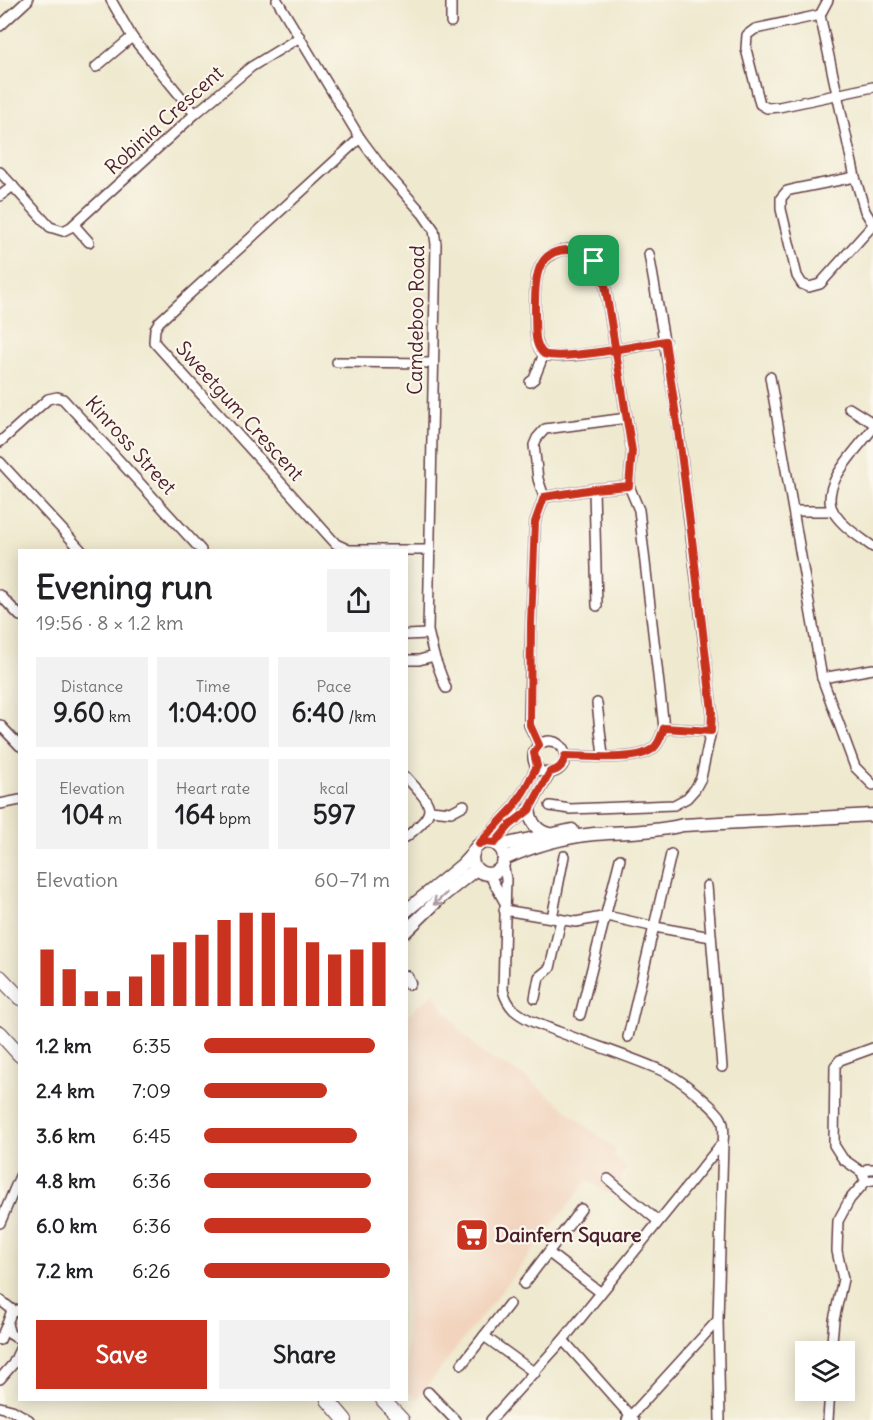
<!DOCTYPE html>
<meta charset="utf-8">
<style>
body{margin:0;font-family:Delius,sans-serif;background:#f2f2f2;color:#202124;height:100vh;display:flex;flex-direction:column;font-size:22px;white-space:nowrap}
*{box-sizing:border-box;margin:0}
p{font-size:20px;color:#757577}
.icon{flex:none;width:33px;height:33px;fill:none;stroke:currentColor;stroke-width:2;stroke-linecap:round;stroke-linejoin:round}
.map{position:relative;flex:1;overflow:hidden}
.details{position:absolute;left:18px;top:549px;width:390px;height:852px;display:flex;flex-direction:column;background:#fff;border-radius:0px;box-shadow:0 3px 15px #0003}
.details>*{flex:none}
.buttons{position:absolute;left:795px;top:1341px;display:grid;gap:12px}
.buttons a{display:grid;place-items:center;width:60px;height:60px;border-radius:0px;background:#fff;box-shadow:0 3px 15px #0003;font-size:30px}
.pin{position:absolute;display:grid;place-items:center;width:51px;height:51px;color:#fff;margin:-26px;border-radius:12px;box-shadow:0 3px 9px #0006}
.round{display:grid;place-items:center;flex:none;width:63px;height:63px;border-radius:0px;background:#f2f2f2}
.head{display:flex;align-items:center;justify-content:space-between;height:102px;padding:0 18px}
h1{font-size:33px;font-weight:800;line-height:45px}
.metrics{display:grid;grid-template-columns:repeat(3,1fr);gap:9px;height:102px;padding:6px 18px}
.metrics div{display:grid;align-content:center;border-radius:0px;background:#f2f2f2;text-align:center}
.metrics b{font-size:26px;font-weight:800}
.metrics small{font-size:16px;font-weight:400}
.metrics p{font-size:16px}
.chart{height:168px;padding:12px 18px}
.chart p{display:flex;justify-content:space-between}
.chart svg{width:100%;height:108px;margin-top:6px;stroke:#c8321e;stroke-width:6}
.action{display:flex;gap:12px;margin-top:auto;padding:12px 18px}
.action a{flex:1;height:69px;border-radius:0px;background:#c8321e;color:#fff;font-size:24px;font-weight:800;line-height:69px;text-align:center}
.action a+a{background:#f2f2f2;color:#202124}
ul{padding:0 18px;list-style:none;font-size:20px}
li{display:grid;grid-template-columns:96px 72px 1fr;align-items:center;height:45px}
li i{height:15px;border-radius:8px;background:#c8321e}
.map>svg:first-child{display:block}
.built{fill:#f2d4be}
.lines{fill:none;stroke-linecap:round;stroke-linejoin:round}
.minor-casing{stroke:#633d44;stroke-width:12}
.tertiary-casing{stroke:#633d44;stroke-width:15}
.secondary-casing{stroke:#633d44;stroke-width:16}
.minor{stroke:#fff;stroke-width:9}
.tertiary{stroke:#fff;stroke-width:12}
.secondary{stroke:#fff;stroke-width:14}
.oneway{stroke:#ae9aa0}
.route-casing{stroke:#fff;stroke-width:12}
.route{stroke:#c8321e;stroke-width:8}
.labels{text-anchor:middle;stroke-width:4.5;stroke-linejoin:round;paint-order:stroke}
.street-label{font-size:20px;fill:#4a1f2b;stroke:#fbf7ec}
.poi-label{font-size:20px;font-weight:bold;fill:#4a1f2b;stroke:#fbf7ec;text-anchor:start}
</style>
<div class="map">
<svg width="873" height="1420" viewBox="0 0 873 1420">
<rect width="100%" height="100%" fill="#fbf7ec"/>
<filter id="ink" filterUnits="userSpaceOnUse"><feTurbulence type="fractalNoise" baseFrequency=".0167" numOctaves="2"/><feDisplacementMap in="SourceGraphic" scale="12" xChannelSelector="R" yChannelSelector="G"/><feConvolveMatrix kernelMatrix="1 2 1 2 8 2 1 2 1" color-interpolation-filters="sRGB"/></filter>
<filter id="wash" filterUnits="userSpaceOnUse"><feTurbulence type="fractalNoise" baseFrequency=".008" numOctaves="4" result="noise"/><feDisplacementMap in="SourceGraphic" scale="24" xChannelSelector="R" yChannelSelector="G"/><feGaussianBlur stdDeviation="1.35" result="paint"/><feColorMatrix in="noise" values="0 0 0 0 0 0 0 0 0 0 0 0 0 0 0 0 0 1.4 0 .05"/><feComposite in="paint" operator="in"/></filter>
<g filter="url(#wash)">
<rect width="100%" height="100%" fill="#efe9cf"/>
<polygon class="built" points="434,993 440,1001 444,1012 453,1016 452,1018 461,1031 484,1055 523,1075 558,1103 616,1150 613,1156 627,1168 620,1178 622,1180 618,1186 615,1184 608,1194 588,1180 417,1399 406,1389 406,1016"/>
</g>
<g filter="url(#ink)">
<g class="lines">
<g class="minor-casing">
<g id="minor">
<polyline points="111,0 132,37 195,114"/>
<polyline points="277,0 360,138 383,169 423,214 434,230 436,244 428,631 434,656 446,688"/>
<polyline points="828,0 820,15 855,177 865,211 873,224"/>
<polyline points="820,15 755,29 747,35 746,49 760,104 767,108 779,107 873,87"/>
<polyline points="451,22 451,0"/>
<polyline points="0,26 28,0"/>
<polyline points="96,67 132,37"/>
<polyline points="360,138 159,322 155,329 154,342 336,544 349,550 430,550"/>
<polyline points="0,172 50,227 63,231 71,227 195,114 251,67 300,37"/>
<polyline points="855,177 795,189 787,191 781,198 781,209 797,276 802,284 809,287 820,284 873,225"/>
<polyline points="0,196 13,186"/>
<polyline points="74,225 89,242"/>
<polyline points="337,362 433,363"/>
<polyline points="770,377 822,678 855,767 873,785"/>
<polyline points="530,382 534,379 544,354"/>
<polyline points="849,408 873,423"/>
<path d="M873,428C858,449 817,486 834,513C844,528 860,537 873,547"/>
<polyline points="0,442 48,399 57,397 63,399 201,550"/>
<polyline points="0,462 81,550"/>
<polyline points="594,489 597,606"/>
<polyline points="544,497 594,489 629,486"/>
<polyline points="794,511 833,511"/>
<polyline points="0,595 20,616"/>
<polyline points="406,635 428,634"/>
<polyline points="406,660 419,660 434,656"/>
<polyline points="822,678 873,669"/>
<polyline points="597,703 603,756"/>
<polyline points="0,725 20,746"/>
<polyline points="664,728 711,731"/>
<circle cx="549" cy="757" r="16"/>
<polyline points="539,745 529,725 531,623 535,522 544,497 538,479 534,445 537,438 545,429 627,418"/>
<path d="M565,756C585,756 633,761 649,751C658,747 661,736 664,728L639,510L629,486L632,451L605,285C602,270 597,259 582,253C574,249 565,248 556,252C532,262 535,291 535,313C535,323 534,335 538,345C539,349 542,353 546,355C560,361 645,345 665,341"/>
<path d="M406,777C433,807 440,810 406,837"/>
<polyline points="0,804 20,800"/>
<polyline points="550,806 570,809 674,805 687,798 695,789 701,778 711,731 712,711 676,410 649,254"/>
<polyline points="430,810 451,812 464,805"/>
<polyline points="495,843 510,825 529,810 551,772"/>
<polyline points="479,845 512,809 525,789 537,766"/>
<path d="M503,863L506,879L503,990C505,998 508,1004 514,1010C527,1021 544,1026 559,1032C595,1046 632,1057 667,1073C680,1080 693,1090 704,1100C721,1115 726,1119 723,1142L718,1320L720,1420"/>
<polyline points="489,874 504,901"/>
<polyline points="707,886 722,1067"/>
<polyline points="504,910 576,922 607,916 655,927 711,937"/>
<polyline points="552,918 564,856"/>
<polyline points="535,998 539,977 550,968 561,920"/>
<polyline points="580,1015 620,859"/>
<polyline points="628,1037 671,854"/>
<polyline points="873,1169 867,1169 863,1176 866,1181 873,1180"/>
<polyline points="863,1173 843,1159 834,1145 835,1066 840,1060 873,1048"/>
<polyline points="608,1179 658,1221"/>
<polyline points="0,1223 20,1176"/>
<polyline points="549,1253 600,1292"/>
<polyline points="524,1284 581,1209"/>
<polyline points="0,1300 14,1311"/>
<polyline points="20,1309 11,1313 7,1324 10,1334 20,1340"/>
<polyline points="484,1336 535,1373"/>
<polyline points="0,1340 7,1324"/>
<polyline points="563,1340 634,1420"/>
<polyline points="831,1352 834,1320 843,1279 837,1251 838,1221 850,1199 866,1181"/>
<polyline points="462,1364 509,1304"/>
<polyline points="0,1379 13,1364 20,1349"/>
<polyline points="428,1392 455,1420"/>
<polyline points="0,1407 12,1410 29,1420"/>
<polyline points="491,1420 563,1340 723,1142"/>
<polyline points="627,1420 718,1320"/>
<polyline points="828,1420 830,1390"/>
</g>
</g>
<g class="tertiary-casing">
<g id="tertiary">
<path d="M529,810C531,822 536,831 549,834"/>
<circle cx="488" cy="858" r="16"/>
<polyline points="498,846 572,830"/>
<path d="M504,859C532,846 563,837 594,834C624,832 655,832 683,825L873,815"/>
<polyline points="406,911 462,865 473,853"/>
<polyline points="406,931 440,898 476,869"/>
<polyline points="406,977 409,983"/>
</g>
</g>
<g class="secondary-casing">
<g id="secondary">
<polyline points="0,977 20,998"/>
<polyline points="0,1033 20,1055"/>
<polyline points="328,1400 345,1420"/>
<polyline points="383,1400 402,1420"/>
</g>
</g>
<use href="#minor" class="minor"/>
<use href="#tertiary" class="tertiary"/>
<use href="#secondary" class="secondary"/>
</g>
<defs><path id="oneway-shaft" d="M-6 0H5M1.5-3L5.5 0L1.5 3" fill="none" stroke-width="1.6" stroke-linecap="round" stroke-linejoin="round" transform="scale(1.5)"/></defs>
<use class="oneway" href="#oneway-shaft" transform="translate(440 899) rotate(137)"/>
</g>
<g class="lines" filter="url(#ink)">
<g class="route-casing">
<path id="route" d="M594,261L600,268L605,285L632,451L629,486L594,489L544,497L535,522L531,623L530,725L539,745L534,753L537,766L525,789L512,809L479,844L484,842L495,843L510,825L529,810L550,772C559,770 564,765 565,756C585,756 633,761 649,751C658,747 661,736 664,728L711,731L712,711C698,588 684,464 665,341C642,345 563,361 544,354C533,345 536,328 535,314C535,288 532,249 569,250C579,250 587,254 594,261"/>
</g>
<use href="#route" class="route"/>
</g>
<defs>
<g id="supermarket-square" transform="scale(1.725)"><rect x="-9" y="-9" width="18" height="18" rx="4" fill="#c8321e" stroke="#fbf7ec"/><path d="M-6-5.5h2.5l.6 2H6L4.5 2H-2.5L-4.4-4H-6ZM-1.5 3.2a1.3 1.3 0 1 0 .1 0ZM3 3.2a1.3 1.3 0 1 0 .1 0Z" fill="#fff"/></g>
</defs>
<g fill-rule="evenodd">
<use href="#supermarket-square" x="472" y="1235"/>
</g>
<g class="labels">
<g class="street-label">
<text transform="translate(164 120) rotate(-42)" y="7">Robinia Crescent</text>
<text transform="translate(416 320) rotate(-89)" y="7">Camdeboo Road</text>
<text transform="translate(240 411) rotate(48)" y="7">Sweetgum Crescent</text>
<text transform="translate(131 445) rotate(48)" y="7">Kinross Street</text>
</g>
<g class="poi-label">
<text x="495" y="1242">Dainfern Square</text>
</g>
</g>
</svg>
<div class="buttons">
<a><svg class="icon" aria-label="layers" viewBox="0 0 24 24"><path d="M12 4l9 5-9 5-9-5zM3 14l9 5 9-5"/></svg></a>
</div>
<div class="pin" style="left:594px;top:261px;background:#1e9e55"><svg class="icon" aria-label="arrive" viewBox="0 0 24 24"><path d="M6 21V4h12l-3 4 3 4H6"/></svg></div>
<section class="details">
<div class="head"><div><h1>Evening run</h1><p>19:56 · 8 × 1.2 km</p></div><a class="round"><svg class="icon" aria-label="share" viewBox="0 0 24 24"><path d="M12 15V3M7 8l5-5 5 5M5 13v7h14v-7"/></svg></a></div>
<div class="metrics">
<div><p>Distance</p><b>9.60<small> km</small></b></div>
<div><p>Time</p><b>1:04:00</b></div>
<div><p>Pace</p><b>6:40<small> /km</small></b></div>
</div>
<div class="metrics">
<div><p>Elevation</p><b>104<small> m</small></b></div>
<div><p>Heart rate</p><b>164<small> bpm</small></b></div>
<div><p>kcal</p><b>597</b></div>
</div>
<div class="chart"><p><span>Elevation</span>60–71 m</p>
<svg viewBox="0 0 160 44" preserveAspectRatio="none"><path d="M5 44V21M15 44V29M25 44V38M35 44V38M45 44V32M55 44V23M65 44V18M75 44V15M85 44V9M95 44V6M105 44V6M115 44V12M125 44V18M135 44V23M145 44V21M155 44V18"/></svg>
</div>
<ul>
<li><b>1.2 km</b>6:35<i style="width:92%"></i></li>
<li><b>2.4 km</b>7:09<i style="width:66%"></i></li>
<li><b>3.6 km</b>6:45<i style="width:82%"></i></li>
<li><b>4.8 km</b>6:36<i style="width:90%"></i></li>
<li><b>6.0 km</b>6:36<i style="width:90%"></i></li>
<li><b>7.2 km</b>6:26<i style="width:100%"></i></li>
</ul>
<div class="action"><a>Save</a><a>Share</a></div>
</section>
</div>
